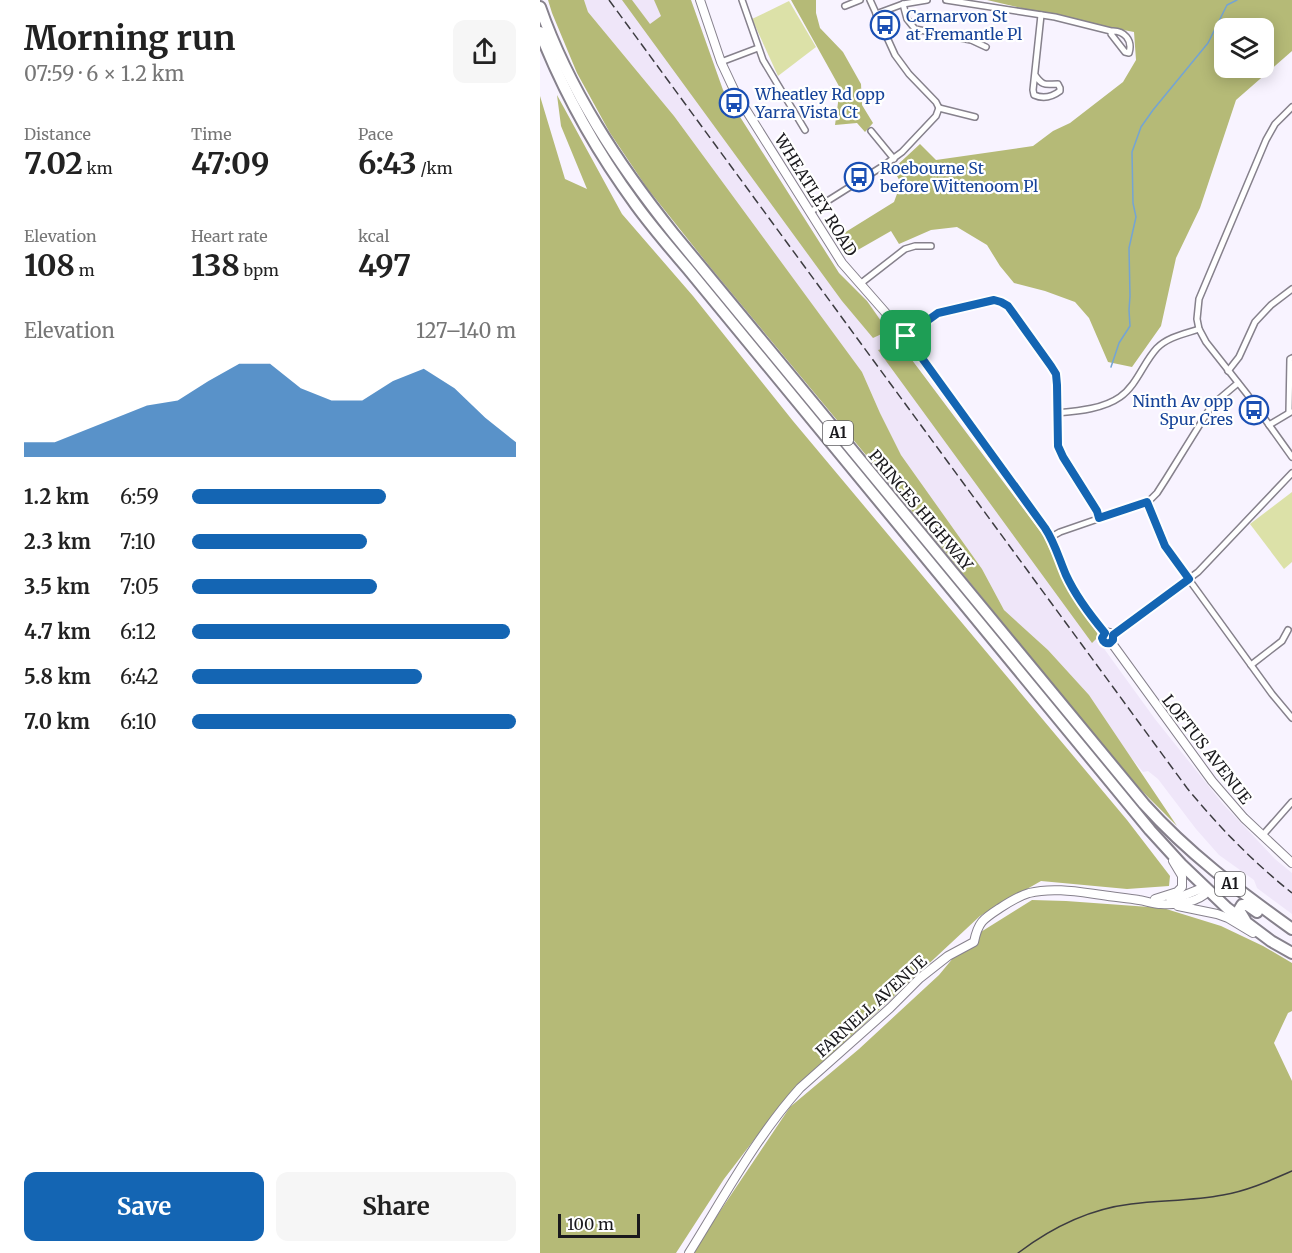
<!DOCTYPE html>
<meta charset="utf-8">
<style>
body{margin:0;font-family:Merriweather,serif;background:#f6f6f6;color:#222;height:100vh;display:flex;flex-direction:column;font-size:22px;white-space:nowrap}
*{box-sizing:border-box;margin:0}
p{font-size:20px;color:#767676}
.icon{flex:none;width:33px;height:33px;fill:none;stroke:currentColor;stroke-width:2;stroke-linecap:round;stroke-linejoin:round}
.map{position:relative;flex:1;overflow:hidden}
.panel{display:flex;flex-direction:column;background:#fff;width:540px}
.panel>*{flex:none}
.buttons{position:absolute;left:674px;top:18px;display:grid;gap:12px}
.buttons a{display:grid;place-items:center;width:60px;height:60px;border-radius:12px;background:#fff;box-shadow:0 3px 15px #0003;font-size:30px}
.scale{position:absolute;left:18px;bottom:15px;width:82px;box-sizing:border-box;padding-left:6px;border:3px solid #1a191d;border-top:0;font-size:16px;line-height:21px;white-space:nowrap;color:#1a191d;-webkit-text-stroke:4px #fff;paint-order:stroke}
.pin{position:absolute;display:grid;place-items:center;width:51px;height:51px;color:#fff;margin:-26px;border-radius:12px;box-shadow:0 3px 9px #0006}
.round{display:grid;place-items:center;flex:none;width:63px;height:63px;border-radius:12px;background:#f6f6f6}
.head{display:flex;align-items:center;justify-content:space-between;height:102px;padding:0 24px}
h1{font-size:33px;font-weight:700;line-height:45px}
.figures{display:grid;grid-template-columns:repeat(3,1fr);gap:9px;height:102px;padding:6px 24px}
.figures div{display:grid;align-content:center}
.figures b{font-size:30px;font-weight:700}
.figures small{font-size:16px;font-weight:400}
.figures p{font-size:16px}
.chart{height:168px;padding:12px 24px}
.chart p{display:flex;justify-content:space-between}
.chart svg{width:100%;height:108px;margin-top:6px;fill:#1465b3;opacity:.7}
.button{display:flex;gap:12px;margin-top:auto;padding:12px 24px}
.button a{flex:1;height:69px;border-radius:12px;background:#1465b3;color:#fff;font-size:24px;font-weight:700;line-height:69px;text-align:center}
.button a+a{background:#f6f6f6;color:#222}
ul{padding:0 24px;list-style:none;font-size:20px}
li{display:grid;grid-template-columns:96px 72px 1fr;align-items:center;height:45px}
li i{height:15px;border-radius:8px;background:#1465b3}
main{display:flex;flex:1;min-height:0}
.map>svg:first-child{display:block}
.built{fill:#efe6f9}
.green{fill:#dce1a8}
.forest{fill:#b5ba77;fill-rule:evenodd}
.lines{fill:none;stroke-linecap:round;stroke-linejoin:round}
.stream{stroke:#74a4d4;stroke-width:1.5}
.street-casing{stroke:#86818c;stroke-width:8}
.secondary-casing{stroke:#86818c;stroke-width:10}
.highway-casing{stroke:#86818c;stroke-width:14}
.street{stroke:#fff;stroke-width:5}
.secondary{stroke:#fff;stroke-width:8}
.highway{stroke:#fff;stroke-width:10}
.tram{stroke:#3d3c41;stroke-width:1.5}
.rail{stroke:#3d3c41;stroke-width:1.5;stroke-dasharray:9 4.5;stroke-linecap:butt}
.route-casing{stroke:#fff;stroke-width:12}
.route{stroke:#1465b3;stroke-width:8}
.labels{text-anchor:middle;stroke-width:4.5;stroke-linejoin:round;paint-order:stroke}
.shield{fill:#fff;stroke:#5f5e61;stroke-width:1.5}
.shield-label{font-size:15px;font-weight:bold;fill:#1a191d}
.transit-label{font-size:16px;fill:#164399;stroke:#fff;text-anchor:start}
.street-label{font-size:16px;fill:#1a191d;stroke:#fff}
</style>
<main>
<section class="panel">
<div class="head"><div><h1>Morning run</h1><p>07:59 · 6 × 1.2 km</p></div><a class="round"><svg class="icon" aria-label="share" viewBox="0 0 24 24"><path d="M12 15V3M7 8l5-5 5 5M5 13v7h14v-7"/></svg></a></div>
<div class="figures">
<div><p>Distance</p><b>7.02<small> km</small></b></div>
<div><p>Time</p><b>47:09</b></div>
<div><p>Pace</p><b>6:43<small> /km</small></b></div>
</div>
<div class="figures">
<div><p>Elevation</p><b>108<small> m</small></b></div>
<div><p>Heart rate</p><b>138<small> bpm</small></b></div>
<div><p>kcal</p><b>497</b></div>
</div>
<div class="chart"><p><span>Elevation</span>127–140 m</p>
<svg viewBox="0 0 160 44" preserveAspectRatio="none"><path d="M0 44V38L10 38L20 33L30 28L40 23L50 21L60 13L70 6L80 6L90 16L100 21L110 21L120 13L130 8L140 16L150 28L160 38V44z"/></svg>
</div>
<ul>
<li><b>1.2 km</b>6:59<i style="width:60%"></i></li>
<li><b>2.3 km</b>7:10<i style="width:54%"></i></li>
<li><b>3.5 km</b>7:05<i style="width:57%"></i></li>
<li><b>4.7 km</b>6:12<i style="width:98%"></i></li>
<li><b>5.8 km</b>6:42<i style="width:71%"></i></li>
<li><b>7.0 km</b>6:10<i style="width:100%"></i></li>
</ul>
<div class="button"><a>Save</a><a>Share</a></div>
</section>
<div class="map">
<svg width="752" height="1253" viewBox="0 0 752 1253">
<rect width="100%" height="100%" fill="#f8f3ff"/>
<polygon class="built" points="44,0 151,0 183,90 299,273 327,301 503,535 528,590 559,636 565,650 615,719 683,804 735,859 752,873 752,914 717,888 714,880 679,855 656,829 618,779 608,771 603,772 589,755 549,695 508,650 464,610 442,569 361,455 340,413 322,372 134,116 48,12"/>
<g class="green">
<polygon points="249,1 276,47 238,76 212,19"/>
<polygon points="752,492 752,562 744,569 710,524"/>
</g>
<g class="forest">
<polygon points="8,0 44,0 48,12 134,116 322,372 340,413 361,455 442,569 464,610 508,650 549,695 637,826 590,779 345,478 170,267 107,188 70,133 37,73 12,13"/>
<polygon points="82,0 92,0 110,24 121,16 114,0 151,0 183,90 299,273 327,301 348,331 333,338 302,301"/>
<polygon points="251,0 276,0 276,13 280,28 303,52 321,84 322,105 333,123 325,132 317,123 295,125 300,88"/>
<path d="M447,0H752V51L696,100L660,208L636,258L621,326L592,367L568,362L549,318L535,302L505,291L474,283L460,266L447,245L417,227L391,230L359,244L351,231L309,255L296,238L354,202L361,183L353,169L380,144L396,160L493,146L513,131L530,123L583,82L596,60L594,32L547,23ZM684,28H723V68H684Z"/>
<polygon points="17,95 82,214 153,296 253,421 587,820 630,876 629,886 587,889 501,881 440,916 249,1094 184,1179 136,1253 0,1253 0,96 25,179 47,189 21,126"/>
<polygon points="360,344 503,535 528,589 559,636 552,643 338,350"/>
<polygon points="492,900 526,901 623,908 681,926 723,946 752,963 752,1011 748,1013 734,1043 752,1081 752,1253 154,1253 162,1238 250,1107 319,1049 399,975 428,940"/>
</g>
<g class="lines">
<polyline class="stream" points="571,367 579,343 590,326 589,310 590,296 589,248 596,217 593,203 592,152 601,127 613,110 668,43 687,5 697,0"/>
<g class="street-casing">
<g id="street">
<polyline points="202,0 223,60 265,130"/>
<polyline points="330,0 355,55 369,74 396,102 399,108"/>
<path d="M406,0L515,17L571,31C584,30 593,40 589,53L585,52L571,34V31"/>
<polyline points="363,4 367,19 375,29 431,40 446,47"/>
<polyline points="305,6 320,0"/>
<polyline points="336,14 363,4 387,0"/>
<polyline points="181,62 218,48"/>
<path d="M495,75C503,87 506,84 518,84L520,88V91C512,97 503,99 494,95L493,90L501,15"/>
<polyline points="752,107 735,124 726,140 659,299 657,319 659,329 666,342 707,394 752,457"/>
<polyline points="399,108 435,117"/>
<polyline points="331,131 354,159"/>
<polyline points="270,212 343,166 362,152 396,116 399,108"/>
<polyline points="320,284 365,249 375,246 391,246"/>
<polyline points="366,336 398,313 454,301 461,301 466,304 511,366 517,379 518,446 523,457 557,511 559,518"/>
<polyline points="688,371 699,357 715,322 731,305 752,289"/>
<polyline points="749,412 750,359 752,358"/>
<path d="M517,413C538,411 563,409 580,397C597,385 603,363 617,348C628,337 644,334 659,329"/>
<polyline points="729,425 751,412"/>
<polyline points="607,502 622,539 629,552 732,694 752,718"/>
<polyline points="511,537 520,532 607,502 610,500 617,493 626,479 672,405 698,383"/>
<polyline points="573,635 658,572 752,473"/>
<polyline points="711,665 742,641 748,630"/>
<polyline points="722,836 752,802"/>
</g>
</g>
<g class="secondary-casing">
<g id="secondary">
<path d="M160,0L181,62L196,94L302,263L366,336L505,528C517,547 522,568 532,588C541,604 553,619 565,633"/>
<circle cx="568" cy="638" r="5.5"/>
<polyline points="571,642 672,781 704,818 752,863"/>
<polyline points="630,898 645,895 665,887"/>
<polyline points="615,899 637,892 642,887 642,876 633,861"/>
<polyline points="638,906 677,914 688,918 713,933"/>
<path d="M149,1253C184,1197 216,1137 260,1088L350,1008L380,978L408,956L434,942C438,922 443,919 460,908C469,902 479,896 489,893C513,887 539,892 562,895C574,897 587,898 599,900C606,901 614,904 621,904C636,905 658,903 668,891"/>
</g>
</g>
<g class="highway-casing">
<g id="highway">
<path d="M0,7C29,90 78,164 133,233L604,804C649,854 698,890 752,929"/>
<path d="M0,32C24,93 57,152 96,205C112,227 130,248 148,269L610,830L641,864L687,908L731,941L752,953"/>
<polyline points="705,920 699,910 702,905 707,905 717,912"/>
</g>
</g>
<use href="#street" class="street"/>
<use href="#secondary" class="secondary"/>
<use href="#highway" class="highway"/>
<path class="tram" d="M478,1253C511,1228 549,1209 591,1204C621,1200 652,1201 683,1195C707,1191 729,1181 752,1171"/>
<path class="rail" d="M69,0L647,788C679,827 712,861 752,893"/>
</g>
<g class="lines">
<g class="route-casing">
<path id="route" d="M454,300L461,302L468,306L511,366L516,374L517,385L518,446L523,457L557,511L559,518L607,502L625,546L649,579L573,635V640L570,643C566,644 563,642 562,638L565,633C550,615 536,597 526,575C519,559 515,543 505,528L366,336L398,313Z"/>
</g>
<use href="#route" class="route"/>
</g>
<defs>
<g id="bus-ring" transform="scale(1.5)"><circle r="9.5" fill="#fff" stroke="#1a4fb4" stroke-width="1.5"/><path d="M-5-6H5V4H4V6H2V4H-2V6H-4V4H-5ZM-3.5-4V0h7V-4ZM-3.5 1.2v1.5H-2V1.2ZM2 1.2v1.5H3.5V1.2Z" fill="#1a4fb4"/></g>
</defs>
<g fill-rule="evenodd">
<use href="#bus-ring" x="345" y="25"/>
<use href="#bus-ring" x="194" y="103"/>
<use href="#bus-ring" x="319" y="177"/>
<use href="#bus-ring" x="714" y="410"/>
</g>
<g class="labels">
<g class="shield">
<rect x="283" y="421" width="30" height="24" rx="4.5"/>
<rect x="675" y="872" width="30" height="24" rx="4.5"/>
</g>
<g class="shield-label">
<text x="298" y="438">A1</text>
<text x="690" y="889">A1</text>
</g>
<g class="transit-label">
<text x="366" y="22">Carnarvon St<tspan x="366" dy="18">at Fremantle Pl</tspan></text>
<text x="215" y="100">Wheatley Rd opp<tspan x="215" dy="18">Yarra Vista Ct</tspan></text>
<text x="340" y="174">Roebourne St<tspan x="340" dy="18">before Wittenoom Pl</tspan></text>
<text x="693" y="407" text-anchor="end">Ninth Av opp<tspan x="693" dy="18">Spur Cres</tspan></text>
</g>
<g class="street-label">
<text transform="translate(276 195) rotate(58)" y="6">WHEATLEY ROAD</text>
<text transform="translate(381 510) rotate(50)" y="6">PRINCES HIGHWAY</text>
<text transform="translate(667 749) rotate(52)" y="6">LOFTUS AVENUE</text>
<text transform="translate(331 1006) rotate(-42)" y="6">FARNELL AVENUE</text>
</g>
</g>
</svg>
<div class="buttons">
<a><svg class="icon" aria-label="layers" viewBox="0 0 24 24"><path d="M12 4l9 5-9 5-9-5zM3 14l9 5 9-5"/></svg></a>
</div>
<div class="scale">100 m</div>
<div class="pin" style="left:366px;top:336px;background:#1e9e55"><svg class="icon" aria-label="arrive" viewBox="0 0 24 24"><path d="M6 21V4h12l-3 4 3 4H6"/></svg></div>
</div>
</main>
